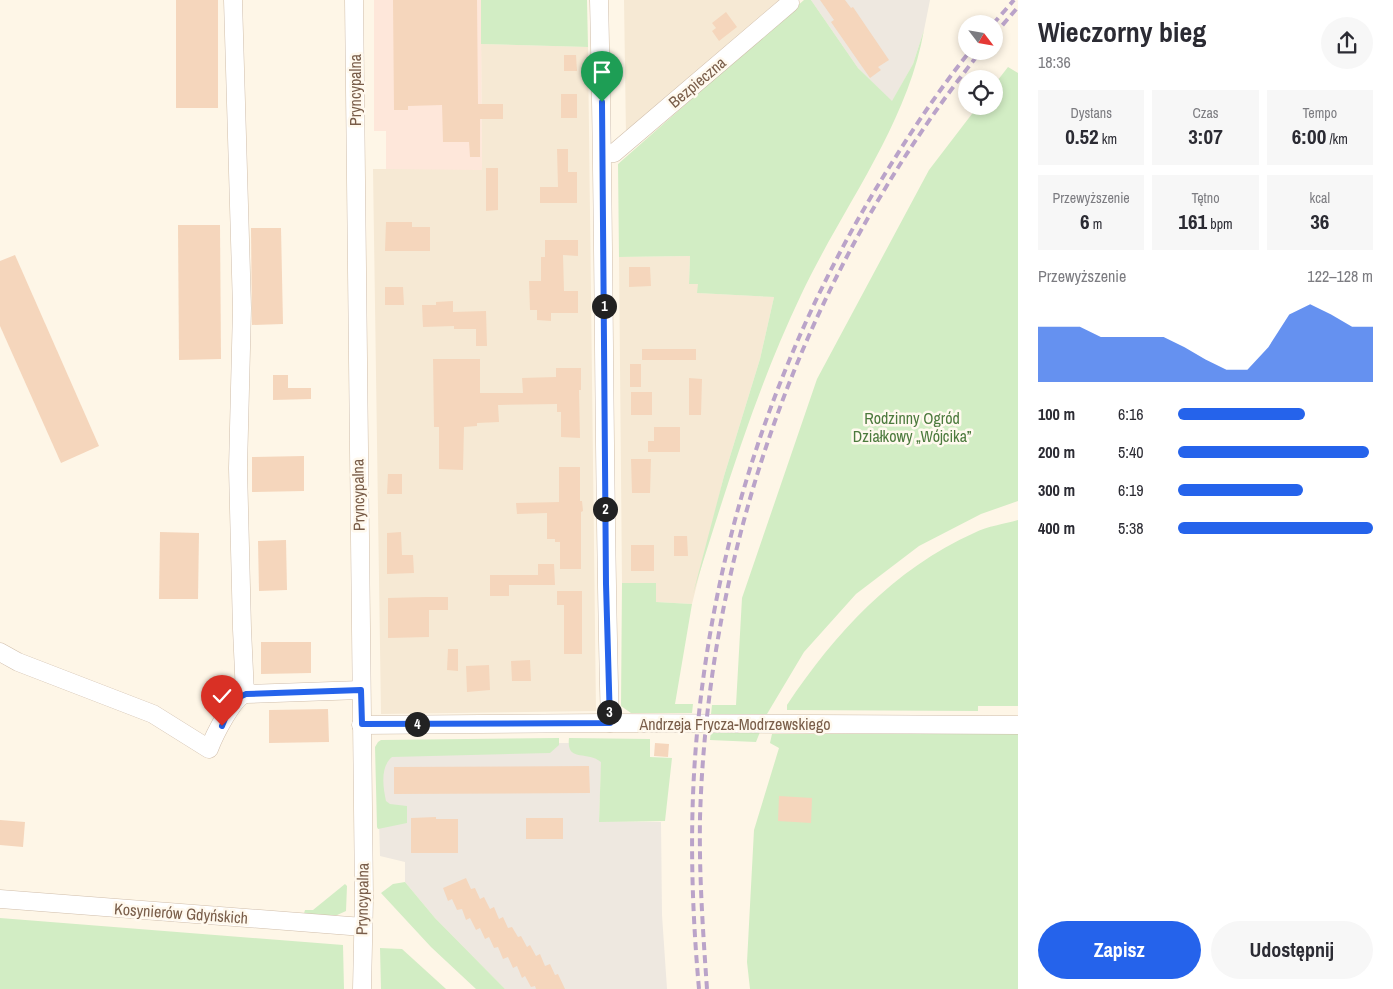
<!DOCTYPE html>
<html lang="pl">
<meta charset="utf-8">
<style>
body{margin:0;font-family:"Archivo Narrow",sans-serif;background:#f7f7f7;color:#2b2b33;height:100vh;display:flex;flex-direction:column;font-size:19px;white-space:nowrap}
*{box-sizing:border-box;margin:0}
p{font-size:16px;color:#7c7c81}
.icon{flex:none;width:28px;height:28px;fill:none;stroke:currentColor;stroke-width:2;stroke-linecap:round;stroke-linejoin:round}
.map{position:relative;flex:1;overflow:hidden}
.side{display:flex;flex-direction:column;background:#fff;width:375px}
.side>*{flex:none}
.needle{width:32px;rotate:121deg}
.tools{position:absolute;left:958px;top:15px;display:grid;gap:10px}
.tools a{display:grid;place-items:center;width:45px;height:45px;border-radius:50%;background:#fff;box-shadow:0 2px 8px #0003;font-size:25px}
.pin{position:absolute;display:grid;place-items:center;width:42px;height:42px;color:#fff;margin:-51px -21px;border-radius:50% 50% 50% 0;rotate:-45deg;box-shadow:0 0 5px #0007}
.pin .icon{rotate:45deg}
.km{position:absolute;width:25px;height:25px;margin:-12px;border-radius:50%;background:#222;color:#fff;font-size:14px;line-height:25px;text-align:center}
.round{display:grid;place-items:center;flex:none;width:52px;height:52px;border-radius:26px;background:#f7f7f7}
.summary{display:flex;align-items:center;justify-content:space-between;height:85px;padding:0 20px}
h1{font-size:28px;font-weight:700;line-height:38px}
.metrics{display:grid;grid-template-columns:repeat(3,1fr);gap:8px;height:85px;padding:5px 20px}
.metrics div{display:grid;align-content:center;border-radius:0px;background:#f7f7f7;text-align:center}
.metrics b{font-size:21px;font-weight:700}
.metrics small{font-size:14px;font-weight:400}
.metrics p{font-size:14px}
.chart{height:140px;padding:10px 20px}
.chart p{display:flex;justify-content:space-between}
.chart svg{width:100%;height:90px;margin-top:5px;fill:#2563eb;opacity:.7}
.primary-button{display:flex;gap:10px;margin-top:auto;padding:10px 20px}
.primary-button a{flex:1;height:58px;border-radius:30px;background:#2563eb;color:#fff;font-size:20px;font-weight:700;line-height:58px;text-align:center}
.primary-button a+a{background:#f7f7f7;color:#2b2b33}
ul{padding:0 20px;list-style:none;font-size:16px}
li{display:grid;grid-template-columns:80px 60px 1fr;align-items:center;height:38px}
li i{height:12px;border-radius:6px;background:#2563eb}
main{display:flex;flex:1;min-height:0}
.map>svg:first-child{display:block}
.residential{fill:#f6e9d4}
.commercial{fill:#fee7da}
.industrial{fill:#eee8e0}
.green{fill:#d2edc4}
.building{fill:#f5d6bc}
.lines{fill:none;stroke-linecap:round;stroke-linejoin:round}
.minor-casing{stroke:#d0beab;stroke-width:19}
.minor{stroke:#fff;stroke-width:18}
.rail{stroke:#baa3c9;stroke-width:4;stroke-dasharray:8 5;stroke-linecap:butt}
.route-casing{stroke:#fff;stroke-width:10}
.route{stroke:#2563eb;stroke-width:6}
.labels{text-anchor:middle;stroke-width:5;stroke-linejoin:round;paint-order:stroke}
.street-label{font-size:16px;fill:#795d49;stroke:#fff9ee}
.park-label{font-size:16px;fill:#4c7a3d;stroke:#fff9ee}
</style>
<main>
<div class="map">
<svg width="1018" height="989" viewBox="0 0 1018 989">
<rect width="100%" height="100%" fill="#fef6e7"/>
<g class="residential">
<polygon points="624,0 779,0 626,136"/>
<polygon points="481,44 588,47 596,711 381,714 373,169 482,169"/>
<polygon points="690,256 689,283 698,284 698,293 774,297 760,359 724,476 692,604 655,602 656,583 622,583 619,257"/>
</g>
<polygon class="commercial" points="374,0 481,0 482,170 386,169 386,131 374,131"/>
<g class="industrial">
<polygon points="811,0 930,0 924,30 913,64 892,102 858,68"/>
<polygon points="381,743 602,743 599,821 661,822 662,915 667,989 505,989 435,918 405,882 405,862 380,856 377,748"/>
</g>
<g class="green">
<polygon points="481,0 587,0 588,47 481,44"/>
<path d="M804,0H811L858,68L892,101L913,64L924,30C907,126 842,208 801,295C756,389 724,495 693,594L724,476L760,359L774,297L697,293L698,284H689L690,256L619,257L618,164Z"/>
<polygon points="1008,67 1018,73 1018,501 981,514 919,546 856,594 804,652 767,714 711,714 712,705 736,705 742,598 817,379 929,170 978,106 994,106 994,85"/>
<path d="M1018,520V706H978V711L787,710V705C835,633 894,569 974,533C988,526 1004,524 1018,520Z"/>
<polygon points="622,583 656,583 656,602 692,604 675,704 693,704 692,713 631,713 621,706"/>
<polygon points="711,731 760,732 756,742 710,740"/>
<polygon points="772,734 1018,734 1018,989 750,989 747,962 754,830 779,748 770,743"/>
<path d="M559,738V745L550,753L392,757C380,767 383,787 386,801L390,804L407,806V823L378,829L377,827L375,747L378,742L381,740Z"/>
<path d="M569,738L650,739V757L672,758L665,821L599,822L601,762C587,750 566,763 569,738Z"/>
<polygon points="405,882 435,918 505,989 476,989 431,947 381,893 393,884"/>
<polygon points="345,884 347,886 346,911 335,916 303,917 305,910 313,910"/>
<polygon points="0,918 343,945 344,989 0,989"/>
<polygon points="380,948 402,949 446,989 381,989"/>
</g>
<g class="building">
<rect x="176" y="0" width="42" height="108"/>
<polygon points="393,0 477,0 478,104 503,104 503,119 480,119 480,157 470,157 469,142 443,142 442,105 408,106 408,110 394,110"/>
<polygon points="820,0 845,0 851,8 853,7 889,60 878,67 881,70 870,78 831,22 834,20"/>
<polygon points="726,12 737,27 719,41 712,31 716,28 712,23"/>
<polygon points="564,55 576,55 577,71 564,71"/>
<rect x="561" y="94" width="16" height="24"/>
<polygon points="557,149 568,149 568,172 577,172 577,203 540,203 540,187 558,187"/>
<polygon points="486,168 498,168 498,210 486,211"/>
<polygon points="386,222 412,222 412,227 430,227 430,251 385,251"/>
<polygon points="178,225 220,225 221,359 179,360"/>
<polygon points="251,228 281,228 283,324 252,325"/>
<polygon points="545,240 578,240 578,256 563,255 564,291 578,291 578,313 551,313 551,321 537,320 537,310 530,310 529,281 541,281 541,257 545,257"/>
<polygon points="15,255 99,446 61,463 0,326 0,261"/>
<polygon points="629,267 650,267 651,286 629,287"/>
<polygon points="385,287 403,287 404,305 385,305"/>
<polygon points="453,301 453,312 486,311 487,346 476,346 476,329 454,329 454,326 423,327 422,305 436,305 436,302"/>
<rect x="642" y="349" width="54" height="11"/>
<polygon points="433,359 480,359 480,393 523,393 522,378 556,377 556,368 581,368 581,390 579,390 580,438 561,437 561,412 557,412 557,404 498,405 499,422 477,423 477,426 464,427 463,470 439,469 439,427 434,427"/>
<rect x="630" y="364" width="11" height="23"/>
<polygon points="273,375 288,375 288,388 311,388 311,399 273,400"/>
<polygon points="689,378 702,379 701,415 689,415"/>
<rect x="631" y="392" width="21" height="23"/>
<polygon points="654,427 680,427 680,452 648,452 648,441 654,441"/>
<polygon points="304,456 304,491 252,492 252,457"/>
<polygon points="631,459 651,459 650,493 632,493"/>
<polygon points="559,467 580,467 580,501 582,501 583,511 581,512 581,569 560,569 560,542 555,542 555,539 547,539 547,513 517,514 516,503 559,502"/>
<polygon points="388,474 402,474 402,494 387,494"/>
<polygon points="160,532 199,533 198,599 159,599"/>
<polygon points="401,532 402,555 413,555 414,573 387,574 387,533"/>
<polygon points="674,536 687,536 688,556 674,556"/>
<polygon points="286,540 287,590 259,591 258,541"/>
<rect x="631" y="545" width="23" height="26"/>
<polygon points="538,564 554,564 555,585 509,585 509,596 490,596 490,575 538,575"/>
<polygon points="557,591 582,591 582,654 564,654 564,605 557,605"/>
<polygon points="426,597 448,597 448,610 429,610 429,637 388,638 388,598"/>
<polygon points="261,642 311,642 311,673 261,674"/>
<polygon points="448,649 458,649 458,671 447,670"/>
<polygon points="530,660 531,681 512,681 511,661"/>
<polygon points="489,665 490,690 467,692 466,666"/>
<polygon points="328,709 329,742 269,743 269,710"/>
<polygon points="655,743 669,744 668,757 654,756"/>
<polygon points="589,766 590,793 394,794 394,767"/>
<polygon points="779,796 812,798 811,823 778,821"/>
<polygon points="436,817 436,819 458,819 458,853 411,853 411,818"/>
<rect x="526" y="818" width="37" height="21"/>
<polygon points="0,820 25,822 23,847 0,845"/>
<polygon points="466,878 471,889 475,888 480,899 484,897 490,909 494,907 499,919 503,917 508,928 512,927 518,937 521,936 527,947 530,945 536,956 540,954 545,966 550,964 555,975 558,974 565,989 536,989 535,986 531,987 525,976 522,978 517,966 513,968 508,957 503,959 498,947 494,948 489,937 485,939 480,928 476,930 470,918 466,920 462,909 457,910 452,899 448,901 443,888"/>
</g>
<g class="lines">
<g class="minor-casing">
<g id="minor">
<polyline points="233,0 242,308 238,468 242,629 245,694 361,690"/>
<polyline points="354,0 364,898 362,989"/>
<path d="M599,0C605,241 603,482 610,723"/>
<polyline points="603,154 614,153 790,3"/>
<path d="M0,652L18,662L153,714L209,749C214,736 232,699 245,694"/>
<polyline points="361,725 610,723 1018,725"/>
<polyline points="0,899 363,927"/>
</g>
</g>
<use href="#minor" class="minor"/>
<g class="rail">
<polyline points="993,24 1014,0"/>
<polyline points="994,35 1018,7"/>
<path d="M699,989C691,900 689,812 698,723C718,522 786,328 895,158C918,121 943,85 970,51"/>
<path d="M707,989C703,932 699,875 700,818C708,541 807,268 981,51"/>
</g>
</g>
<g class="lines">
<g class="route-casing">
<path id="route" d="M222,726C227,714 232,699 246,694L361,690L362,724L610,723L606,584L602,102"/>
</g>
<use href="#route" class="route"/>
</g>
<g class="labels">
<g class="street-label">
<text transform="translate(697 82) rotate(-40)" y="6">Bezpieczna</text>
<text transform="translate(355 90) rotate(-90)" y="6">Pryncypalna</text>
<text transform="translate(358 495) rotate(-91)" y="6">Pryncypalna</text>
<text x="735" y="730">Andrzeja Frycza-Modrzewskiego</text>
<text transform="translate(362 899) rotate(-89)" y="6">Pryncypalna</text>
<text transform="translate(181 913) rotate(4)" y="6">Kosynierów Gdyńskich</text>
</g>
<g class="park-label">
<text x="912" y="424">Rodzinny Ogród<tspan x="912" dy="18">Działkowy „Wójcika”</tspan></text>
</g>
</g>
</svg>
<div class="tools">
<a><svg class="needle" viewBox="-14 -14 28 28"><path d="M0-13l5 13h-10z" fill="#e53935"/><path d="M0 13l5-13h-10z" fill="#7c7c81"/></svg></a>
<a><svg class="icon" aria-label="locate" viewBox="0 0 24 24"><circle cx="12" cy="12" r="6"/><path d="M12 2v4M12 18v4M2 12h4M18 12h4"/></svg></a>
</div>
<div class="pin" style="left:602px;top:102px;background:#1e9e55"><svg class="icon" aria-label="arrive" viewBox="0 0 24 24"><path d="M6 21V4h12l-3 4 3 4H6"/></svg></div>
<div class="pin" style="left:222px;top:726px;background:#d93025"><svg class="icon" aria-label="check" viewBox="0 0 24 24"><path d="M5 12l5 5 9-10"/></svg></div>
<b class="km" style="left:604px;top:306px">1</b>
<b class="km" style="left:605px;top:509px">2</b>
<b class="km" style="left:609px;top:712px">3</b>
<b class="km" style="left:417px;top:724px">4</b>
</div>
<section class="side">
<div class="summary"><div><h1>Wieczorny bieg</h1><p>18:36</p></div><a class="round"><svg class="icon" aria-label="share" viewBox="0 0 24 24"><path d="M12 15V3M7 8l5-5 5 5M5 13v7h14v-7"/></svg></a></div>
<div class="metrics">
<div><p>Dystans</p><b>0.52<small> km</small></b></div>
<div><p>Czas</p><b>3:07</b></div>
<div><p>Tempo</p><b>6:00<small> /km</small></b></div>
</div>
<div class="metrics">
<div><p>Przewyższenie</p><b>6<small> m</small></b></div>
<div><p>Tętno</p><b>161<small> bpm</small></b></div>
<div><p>kcal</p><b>36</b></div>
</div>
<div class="chart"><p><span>Przewyższenie</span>122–128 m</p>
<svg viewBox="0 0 160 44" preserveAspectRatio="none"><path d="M0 44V17L10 17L20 17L30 22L40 22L50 22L60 22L70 27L80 33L90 38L100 38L110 27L120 11L130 6L140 11L150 17L160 17V44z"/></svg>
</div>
<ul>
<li><b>100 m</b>6:16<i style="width:65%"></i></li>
<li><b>200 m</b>5:40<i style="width:98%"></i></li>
<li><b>300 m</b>6:19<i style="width:64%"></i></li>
<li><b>400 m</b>5:38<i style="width:100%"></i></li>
</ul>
<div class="primary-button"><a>Zapisz</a><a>Udostępnij</a></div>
</section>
</main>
